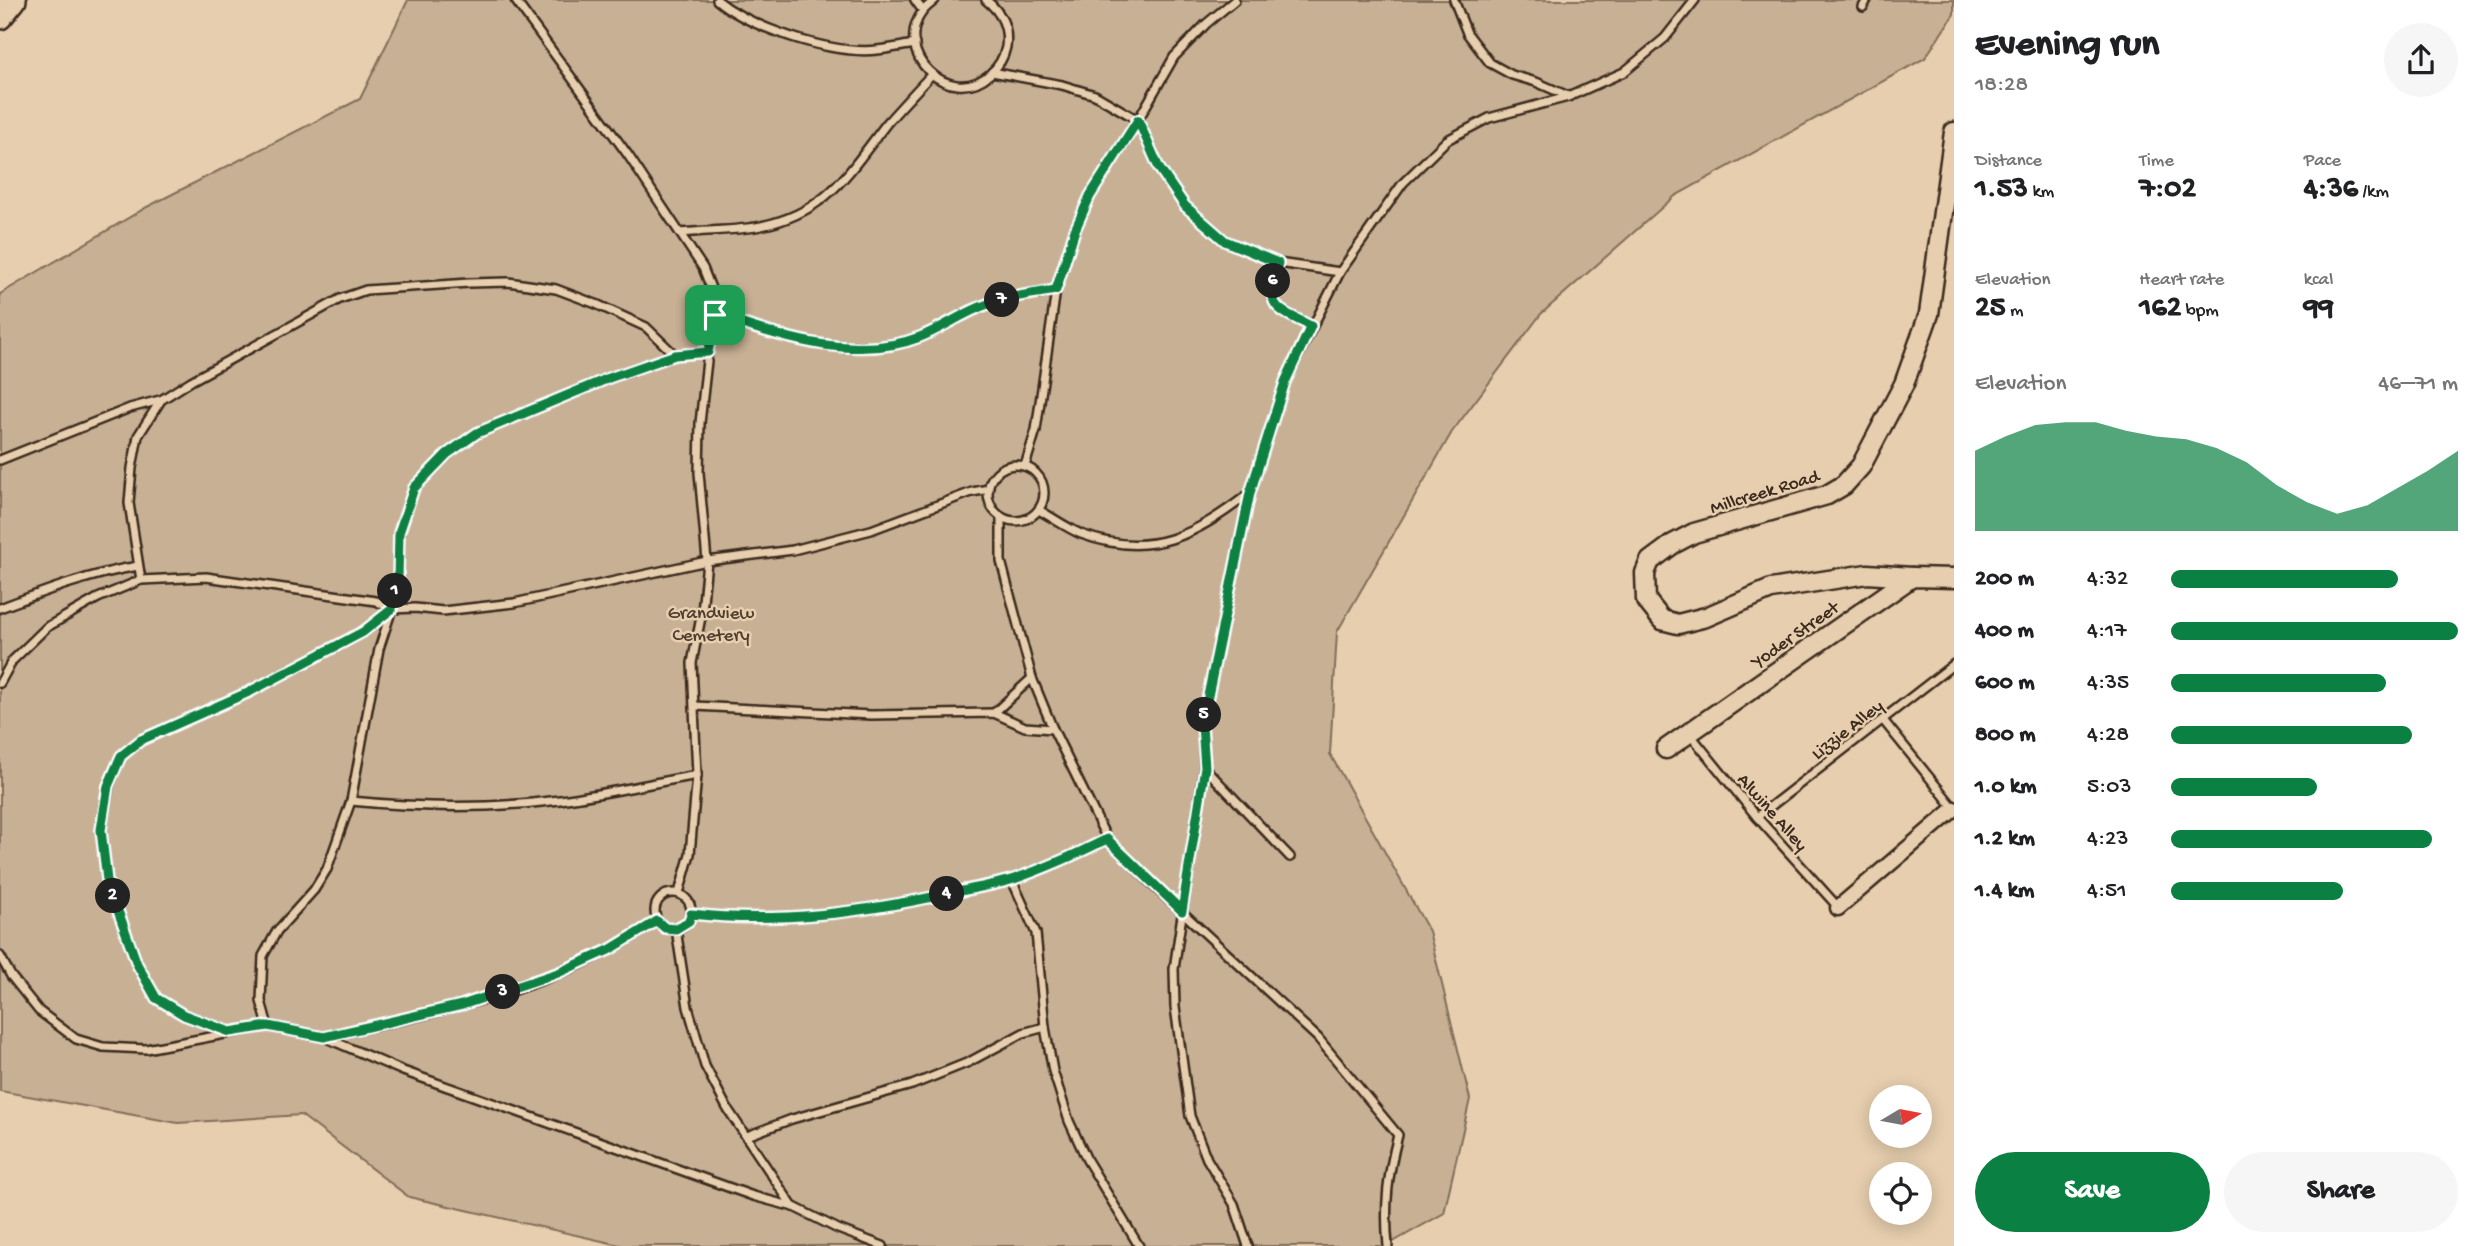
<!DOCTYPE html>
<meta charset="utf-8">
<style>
body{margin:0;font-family:"Gochi Hand",sans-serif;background:#f6f6f6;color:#202124;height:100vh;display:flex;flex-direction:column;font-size:26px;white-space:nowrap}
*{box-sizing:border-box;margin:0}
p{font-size:23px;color:#757577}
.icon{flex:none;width:38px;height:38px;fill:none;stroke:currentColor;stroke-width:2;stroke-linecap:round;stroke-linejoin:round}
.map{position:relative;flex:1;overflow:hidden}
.drawer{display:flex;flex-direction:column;background:#fff;width:525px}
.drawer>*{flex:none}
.needle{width:46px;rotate:80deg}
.tools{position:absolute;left:1869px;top:1085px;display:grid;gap:14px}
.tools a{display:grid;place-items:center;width:63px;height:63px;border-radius:50%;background:#fff;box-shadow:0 4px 18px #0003;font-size:35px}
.pin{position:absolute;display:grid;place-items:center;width:60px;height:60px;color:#fff;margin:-30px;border-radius:14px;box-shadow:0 4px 10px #0006}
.km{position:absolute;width:35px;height:35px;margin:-18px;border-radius:50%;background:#222;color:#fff;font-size:19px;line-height:35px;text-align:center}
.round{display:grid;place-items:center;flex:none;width:74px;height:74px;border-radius:37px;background:#f6f6f6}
.head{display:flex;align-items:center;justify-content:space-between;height:119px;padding:0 21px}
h1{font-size:38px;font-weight:700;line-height:52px}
.stats{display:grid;grid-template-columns:repeat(3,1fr);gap:10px;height:119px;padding:7px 21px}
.stats div{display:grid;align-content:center}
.stats b{font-size:30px;font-weight:700}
.stats small{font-size:19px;font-weight:400}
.stats p{font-size:19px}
.chart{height:196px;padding:14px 21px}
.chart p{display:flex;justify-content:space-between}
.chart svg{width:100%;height:126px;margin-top:7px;fill:#0b8043;opacity:.7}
.action{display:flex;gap:14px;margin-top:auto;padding:14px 21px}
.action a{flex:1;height:80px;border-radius:42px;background:#0b8043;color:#fff;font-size:28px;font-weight:700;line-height:80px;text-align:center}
.action a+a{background:#f6f6f6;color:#202124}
ul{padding:0 21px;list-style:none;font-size:23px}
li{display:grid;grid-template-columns:112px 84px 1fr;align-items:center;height:52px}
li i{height:18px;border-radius:9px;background:#0b8043}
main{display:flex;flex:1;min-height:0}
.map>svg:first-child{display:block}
.green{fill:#c7b094;stroke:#816d59;stroke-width:2}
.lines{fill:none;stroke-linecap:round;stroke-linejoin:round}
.service-casing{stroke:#3b2a1e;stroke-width:12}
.minor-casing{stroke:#3b2a1e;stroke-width:19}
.tertiary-casing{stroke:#3b2a1e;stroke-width:23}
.primary-casing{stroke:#3b2a1e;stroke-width:28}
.service{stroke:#e6ceae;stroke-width:7}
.minor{stroke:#e6ceae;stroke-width:14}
.tertiary{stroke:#e6ceae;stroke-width:18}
.primary{stroke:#e6ceae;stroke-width:23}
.route-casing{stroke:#fff;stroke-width:14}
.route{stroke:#0b8043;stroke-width:9}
.labels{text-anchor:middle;stroke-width:5;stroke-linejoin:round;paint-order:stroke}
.street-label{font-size:19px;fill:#3b2a1e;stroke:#e6ceae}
.park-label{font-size:19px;fill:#503e30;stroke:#e6ceae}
</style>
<main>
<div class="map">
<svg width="1954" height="1246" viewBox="0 0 1954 1246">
<rect width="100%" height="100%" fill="#e6ceae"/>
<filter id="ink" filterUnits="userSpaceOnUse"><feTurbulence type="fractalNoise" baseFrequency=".0143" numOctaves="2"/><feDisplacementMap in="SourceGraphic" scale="14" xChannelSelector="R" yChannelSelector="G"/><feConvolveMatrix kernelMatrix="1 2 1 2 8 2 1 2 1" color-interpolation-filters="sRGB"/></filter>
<g filter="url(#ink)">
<polygon class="green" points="408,0 1954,0 1954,14 1925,58 1675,196 1541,314 1452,432 1337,632 1330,754 1429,931 1470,1099 1444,1213 1386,1246 624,1246 409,1197 301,1115 178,1123 0,1091 0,294 147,207 360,99"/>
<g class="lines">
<g class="service-casing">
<g id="service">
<polyline points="515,0 628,155 703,268 712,291 715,315 708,352 700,423 699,473 707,561 702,612 692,663 697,775 690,854 679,893"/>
<path d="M717,0C751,28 832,55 877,50C889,49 902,46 915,44"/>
<polyline points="915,0 923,11"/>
<path d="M935,0C932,3 926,7 923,11C891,52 949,110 990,74C998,67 1004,57 1006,47C1009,27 1001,12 986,0"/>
<polyline points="1454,0 1467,33 1490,63 1512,75 1536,82 1568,96"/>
<polyline points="1863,7 1867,0"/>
<polyline points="992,72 1062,85 1095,95 1138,120 1159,168 1185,206 1225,241 1278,263 1340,272"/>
<path d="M680,233C706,230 737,231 761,226C828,212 848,173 887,123C901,107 916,91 931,75"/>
<path d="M1278,263C1265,307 1273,307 1311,326"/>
<path d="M715,315C780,336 853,363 920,337C943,328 964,313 988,304C1009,296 1034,294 1056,290"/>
<polyline points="0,460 130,408 160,400"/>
<circle cx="1016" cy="493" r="28"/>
<polyline points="1025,466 1036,430 1056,290 1075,230 1090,196 1138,120 1174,57 1206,24 1235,0"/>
<path d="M1039,510C1053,518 1067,528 1081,534C1151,560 1195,535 1250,493"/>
<path d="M1001,517V561L1032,678L1053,729L1107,839L1153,885L1318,1038L1398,1135C1388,1174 1384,1205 1388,1246"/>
<polyline points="141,580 129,503 132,468 138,436 161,400 191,381 340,299 366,290 469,283 508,282 556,289 596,304 646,327 675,355"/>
<path d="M0,608C45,591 90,574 138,566"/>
<polyline points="0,683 12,661 47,627 98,598 141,580 206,577 376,601 392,609 415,608 443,611 514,603 707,561 793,550 871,530 972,492 989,489"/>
<polyline points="695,706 871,715 994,713 1025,727 1053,729"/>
<polyline points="994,713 1032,678"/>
<polyline points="1883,720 1954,808"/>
<polyline points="1689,733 1757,817 1838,907"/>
<polyline points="1204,767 1290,857"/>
<path d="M351,801C421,808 490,809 560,800C606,794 652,783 697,775"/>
<polyline points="1757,817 1954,664"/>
<polyline points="1012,880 1036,933 1045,1027 1053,1071 1069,1121 1087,1160 1139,1246"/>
<circle cx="673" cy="911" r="18"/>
<path d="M691,914C778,924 866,912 951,893C972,889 994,885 1014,879C1046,868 1077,854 1107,839"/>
<polyline points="676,929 688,1007 705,1066 727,1108 793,1207"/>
<polyline points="0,956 11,976 39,1011 76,1039 103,1047 146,1049 268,1026 324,1037 403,1071 753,1196 794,1207 838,1229 883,1246"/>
<polyline points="268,1026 261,1001 263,956 277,931 314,890 327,869 351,801 379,649 392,609 398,579 399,533 414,488 448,454 477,433 609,378 675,355 708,352"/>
<polyline points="230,1032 184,1015 156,998 137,964 107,880 101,830 109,786 121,756 141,740 249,692 364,632 391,610"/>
<path d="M324,1037C421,1016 523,997 611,949C627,941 642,930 657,921"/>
<polyline points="747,1136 792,1119 912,1085 969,1062 1023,1033 1045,1027"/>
<polyline points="1248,1246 1234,1204 1207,1159 1190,1116 1175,1007 1174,969 1204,767 1202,725 1250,493 1285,382 1340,272 1403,183 1447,140 1489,118 1568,97 1624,72 1665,38 1695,0"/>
</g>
</g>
<g class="minor-casing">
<polyline id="minor" points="1838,908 1954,809"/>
</g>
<g class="tertiary-casing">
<g id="tertiary">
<polyline points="1912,577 1867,574 1771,589 1706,617 1678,624 1662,620 1646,600 1645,573 1650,561 1673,544 1694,533 1827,495 1844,485 1861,466 1904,384 1929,314 1954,132"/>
<polyline points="1666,749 1912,577 1954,578"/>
</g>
</g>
<g class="primary-casing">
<polyline id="primary" points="0,17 14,0"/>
</g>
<use href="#service" class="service"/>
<use href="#minor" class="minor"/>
<use href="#tertiary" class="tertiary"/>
<use href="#primary" class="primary"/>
</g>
</g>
<g class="lines" filter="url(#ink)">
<g class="route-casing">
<path id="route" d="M1138,120L1159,168L1185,206L1225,241L1278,263C1266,307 1272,307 1311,326L1285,382L1250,493L1202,725L1205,767L1182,911L1107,839C1077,854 1046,868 1014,879C994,885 972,889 951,893C866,912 778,924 691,914L689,921L676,929L665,928L657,921L611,949L558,973L462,1005L324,1037L268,1026L230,1032L184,1015L156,998L137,964L107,880L101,830L108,786L121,756L141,740L249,692L363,632L392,609L398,579L399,533L414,488L447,454L477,433L609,378L675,355L708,352L715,315C780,336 853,363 920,337C943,328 964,312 988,304C1009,296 1034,294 1056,290L1075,230L1090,196Z"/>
</g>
<use href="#route" class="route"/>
</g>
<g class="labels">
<g class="street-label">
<text transform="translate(1764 490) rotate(-17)" y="7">Millcreek Road</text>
<text transform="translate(1794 633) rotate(-35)" y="7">Yoder Street</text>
<text transform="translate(1846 728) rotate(-38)" y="7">Lizzie Alley</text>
<text transform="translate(1774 811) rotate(49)" y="7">Alwine Alley</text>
</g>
<g class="park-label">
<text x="711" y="618">Grandview<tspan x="711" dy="22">Cemetery</tspan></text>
</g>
</g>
</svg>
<div class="tools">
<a><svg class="needle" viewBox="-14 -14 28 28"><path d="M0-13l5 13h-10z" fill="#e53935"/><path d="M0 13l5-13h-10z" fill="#757577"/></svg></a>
<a><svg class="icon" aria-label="locate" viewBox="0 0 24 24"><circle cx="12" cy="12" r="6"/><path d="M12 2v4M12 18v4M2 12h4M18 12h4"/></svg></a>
</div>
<div class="pin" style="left:715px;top:315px;background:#1e9e55"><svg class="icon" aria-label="arrive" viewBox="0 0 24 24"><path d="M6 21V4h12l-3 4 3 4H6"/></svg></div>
<b class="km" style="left:395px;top:591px">1</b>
<b class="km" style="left:113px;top:896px">2</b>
<b class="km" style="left:503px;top:992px">3</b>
<b class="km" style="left:947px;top:894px">4</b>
<b class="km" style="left:1204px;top:715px">5</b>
<b class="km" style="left:1273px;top:281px">6</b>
<b class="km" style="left:1002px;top:300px">7</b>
</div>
<section class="drawer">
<div class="head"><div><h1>Evening run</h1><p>18:28</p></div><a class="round"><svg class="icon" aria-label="share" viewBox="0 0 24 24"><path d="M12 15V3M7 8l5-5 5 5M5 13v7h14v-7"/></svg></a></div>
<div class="stats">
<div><p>Distance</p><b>1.53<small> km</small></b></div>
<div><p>Time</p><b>7:02</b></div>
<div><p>Pace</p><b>4:36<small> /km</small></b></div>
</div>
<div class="stats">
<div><p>Elevation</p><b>25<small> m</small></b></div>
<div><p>Heart rate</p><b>162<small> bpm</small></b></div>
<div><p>kcal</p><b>99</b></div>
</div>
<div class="chart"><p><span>Elevation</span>46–71 m</p>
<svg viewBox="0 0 160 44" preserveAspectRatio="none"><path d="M0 44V16L10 11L20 7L30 6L40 6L50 9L60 11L70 12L80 15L90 20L100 28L110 34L120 38L130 35L140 29L150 23L160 16V44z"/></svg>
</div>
<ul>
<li><b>200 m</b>4:32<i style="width:79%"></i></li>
<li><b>400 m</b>4:17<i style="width:100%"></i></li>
<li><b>600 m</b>4:35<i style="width:75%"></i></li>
<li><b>800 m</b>4:28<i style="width:84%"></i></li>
<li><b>1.0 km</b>5:03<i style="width:51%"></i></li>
<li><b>1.2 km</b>4:23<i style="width:91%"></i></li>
<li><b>1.4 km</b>4:51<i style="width:60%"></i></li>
</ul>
<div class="action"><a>Save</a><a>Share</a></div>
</section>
</main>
